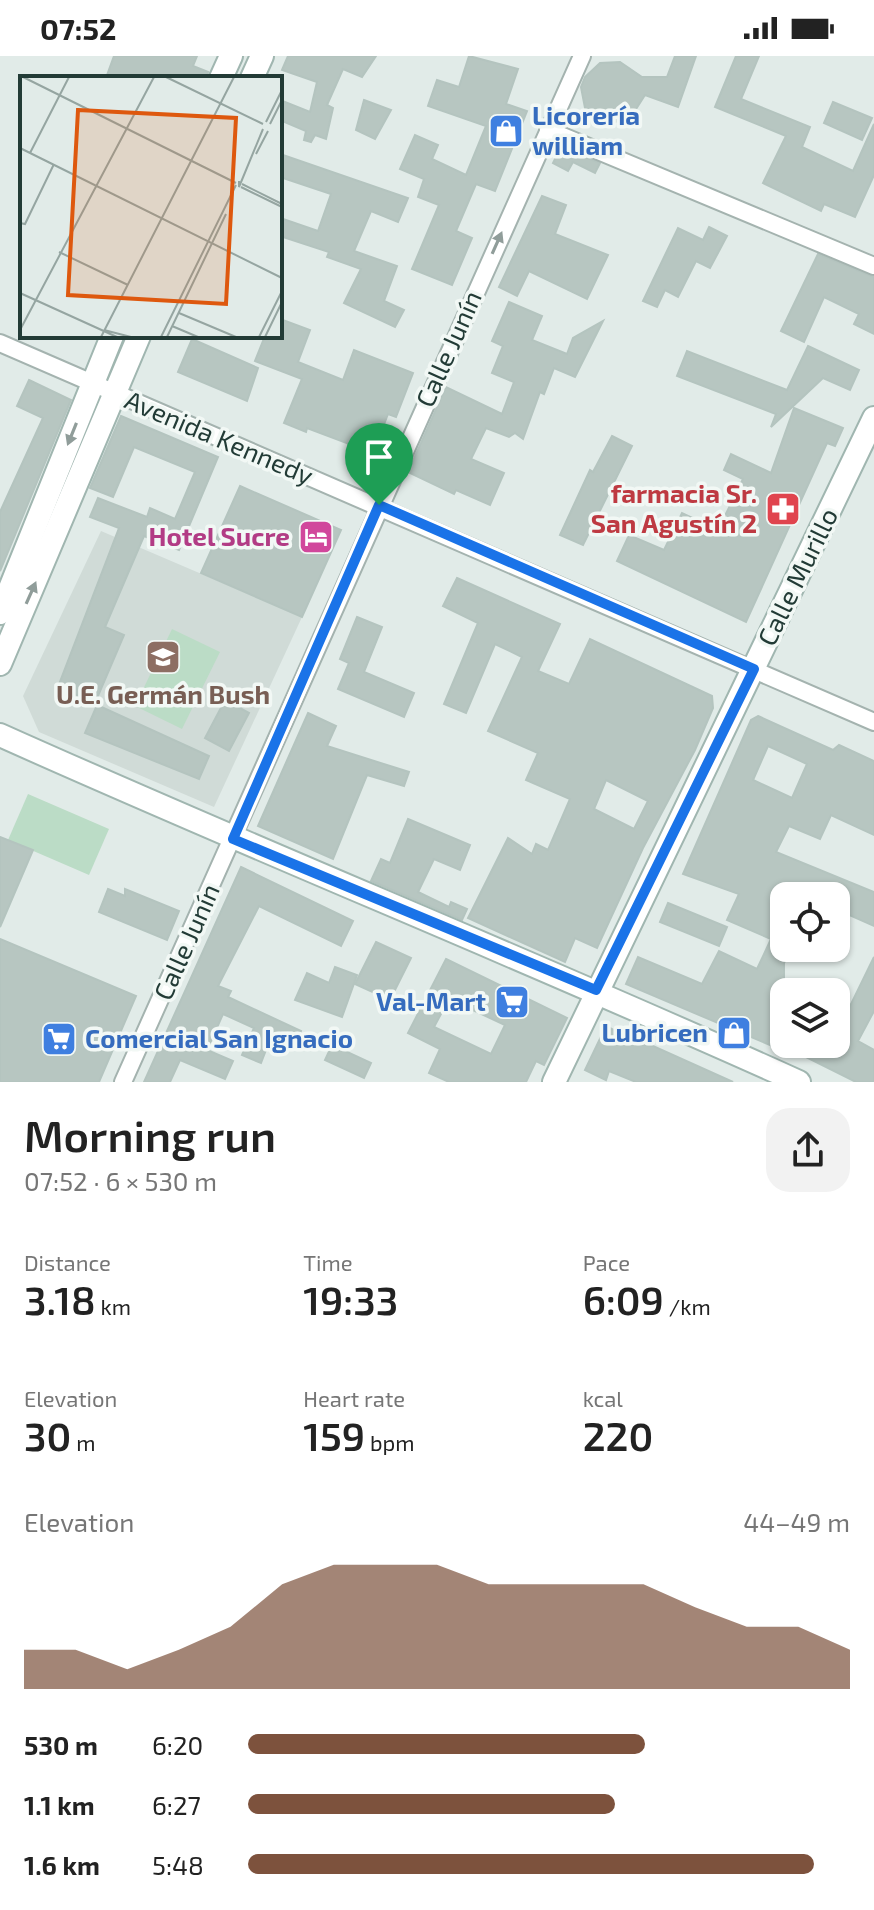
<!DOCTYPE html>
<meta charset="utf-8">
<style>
body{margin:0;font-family:"Exo 2",sans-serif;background:#f2f2f2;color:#222;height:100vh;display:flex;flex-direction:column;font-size:30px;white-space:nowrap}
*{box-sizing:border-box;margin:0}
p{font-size:26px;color:#767676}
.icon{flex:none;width:44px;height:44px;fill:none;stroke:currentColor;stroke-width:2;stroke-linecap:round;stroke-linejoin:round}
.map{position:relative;height:1026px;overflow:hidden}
.side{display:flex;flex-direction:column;background:#fff;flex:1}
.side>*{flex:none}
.controls{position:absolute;left:770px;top:826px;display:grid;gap:16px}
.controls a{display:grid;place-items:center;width:80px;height:80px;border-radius:16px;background:#fff;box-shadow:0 2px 6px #0004;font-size:40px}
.pin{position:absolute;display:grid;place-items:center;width:68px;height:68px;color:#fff;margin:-82px -34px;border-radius:50% 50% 50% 0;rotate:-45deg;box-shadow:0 0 8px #0007}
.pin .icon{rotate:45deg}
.round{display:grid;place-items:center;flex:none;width:84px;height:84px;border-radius:24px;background:#f2f2f2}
.overview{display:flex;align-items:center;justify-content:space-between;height:136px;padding:0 24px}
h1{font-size:44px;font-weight:600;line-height:60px}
.metrics{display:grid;grid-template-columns:repeat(3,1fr);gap:12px;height:136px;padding:8px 24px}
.metrics div{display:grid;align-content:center}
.metrics b{font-size:40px;font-weight:600}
.metrics small{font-size:22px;font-weight:400}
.metrics p{font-size:22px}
.chart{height:224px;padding:16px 24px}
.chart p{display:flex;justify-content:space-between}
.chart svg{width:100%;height:144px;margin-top:8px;fill:#7d523d;opacity:.7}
ul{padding:0 24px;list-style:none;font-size:26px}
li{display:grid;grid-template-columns:128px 96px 1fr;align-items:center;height:60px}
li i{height:20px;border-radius:10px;background:#7d523d}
.status{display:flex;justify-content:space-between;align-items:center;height:56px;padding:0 40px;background:#fff;direction:ltr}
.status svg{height:22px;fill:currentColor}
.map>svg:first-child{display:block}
.built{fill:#d0dbd7}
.green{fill:#bbdcc6}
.building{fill:#b7c6c1;stroke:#b4c4bf;stroke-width:2;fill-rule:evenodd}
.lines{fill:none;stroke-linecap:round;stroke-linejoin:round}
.street-casing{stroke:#a4b3af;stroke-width:20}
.secondary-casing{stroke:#a0b6b0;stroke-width:26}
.street{stroke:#fff;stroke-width:16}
.secondary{stroke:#fff;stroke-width:22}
.oneway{fill:#909d9a}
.route-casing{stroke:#fff;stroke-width:16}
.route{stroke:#1a73e8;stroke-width:10}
.labels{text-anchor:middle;stroke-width:7;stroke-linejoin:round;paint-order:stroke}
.shop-label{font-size:26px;font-weight:bold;fill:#366cbe;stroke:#f2f8f5;text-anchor:start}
.street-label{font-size:26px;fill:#223b36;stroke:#f2f8f5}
.health-label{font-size:26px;font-weight:bold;fill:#be3a42;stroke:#f2f8f5;text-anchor:end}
.hotel-label{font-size:26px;font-weight:bold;fill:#b23c85;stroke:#f2f8f5;text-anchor:end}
.education-label{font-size:26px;font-weight:bold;fill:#785e54;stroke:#f2f8f5}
.inset-road{fill:none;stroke:#95a5a1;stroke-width:2}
.view{fill:#de580e;fill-opacity:0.15;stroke:#de580e;stroke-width:4}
.inset-edge{fill:none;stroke:#223b36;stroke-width:4}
</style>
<div class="status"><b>07:52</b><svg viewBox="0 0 49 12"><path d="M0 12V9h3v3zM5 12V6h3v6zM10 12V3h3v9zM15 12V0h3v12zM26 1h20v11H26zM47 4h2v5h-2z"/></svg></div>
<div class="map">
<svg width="874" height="1026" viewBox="0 0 874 1026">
<rect width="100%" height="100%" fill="#e1ebe8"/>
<polygon class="built" points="101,475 302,561 214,751 39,676 23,640"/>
<g class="green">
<polygon points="172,573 220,596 182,673 135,650"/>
<polygon points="28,738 109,773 89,819 8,784"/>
</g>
<g class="building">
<polygon points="114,0 197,0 193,10 208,16 207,22 106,22"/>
<polygon points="288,0 376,0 362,21 343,13 327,49 333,52 326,83 315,79 311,86 304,84 306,75 280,64 280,44 310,56 317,26 282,14"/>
<polygon points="469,0 518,13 506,48 527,55 495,135 476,128 456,175 472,182 452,229 412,213 439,149 418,141 424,123 400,113 415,79 438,89 432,103 466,119 486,70 428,50 437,24 459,31"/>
<polygon points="675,0 696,0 678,51 645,39 631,61 612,67 601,65 585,52 581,31 585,21 600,7 620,6 642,21 667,21"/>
<polygon points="736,0 759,0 741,43 810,71 802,91 853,115 874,68 874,119 855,161 824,148 821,155 763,127 786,80 715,51"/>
<polygon points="364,44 391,54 375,83 356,74"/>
<polygon points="833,46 872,62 862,84 824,67"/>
<polygon points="561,91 600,107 595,117 573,106 568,115 553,107"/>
<polygon points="280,98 408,142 398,166 371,155 354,195 397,210 384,245 404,254 395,271 344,247 361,213 327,201 329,196 280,180 280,162 318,175 331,138 280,121"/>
<polygon points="542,140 566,149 555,178 608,199 587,243 529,215 517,240 499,231"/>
<polygon points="709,171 727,180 710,212 696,205 678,241 665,234 657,251 643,245 678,172 703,184"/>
<polygon points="818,198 874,221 874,278 854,268 859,258 824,241 804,286 781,275"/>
<polygon points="509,246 542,260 532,284 567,298 573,282 603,265 575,321 554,312 544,338 540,336 523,383 515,377 509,381 486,372 471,403 504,417 490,449 456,434 454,438 408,416 446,331 502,358 514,326 492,317 503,290 492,285"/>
<polygon points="280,263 310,274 298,306 343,324 354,294 413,317 396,361 388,358 373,397 307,372 306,376 284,367 302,323 255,305 265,280 280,280"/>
<polygon points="192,283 258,312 247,345 178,316"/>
<polygon points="808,290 859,314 850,334 823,322 771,371 776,358 677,320 687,295 787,334"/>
<polygon points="29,324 71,344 0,515 0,456 43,362 17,350"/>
<polygon points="794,352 843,372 835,390 827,387 746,566 617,505 629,479 664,494 682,457 718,474 743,423 724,414 731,398 771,417"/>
<polygon points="121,360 218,401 179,494 144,480 105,571 124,579 95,647 58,631 119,472 90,461 98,442 147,461 150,452 175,463 195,416 134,391 113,441 90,432"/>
<polygon points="612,380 632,390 583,489 560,479 590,414 593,416"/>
<polygon points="240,430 341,474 302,561 201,517"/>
<path d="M457,522L560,568L538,615L569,628L590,583L712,640L713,652L695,694L643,792L597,892L575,882L565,906L468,862L508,782L532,798L536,788L548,794L570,743L526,724L538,697L488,675L522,601L495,588L466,657L444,648L478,567L443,550ZM606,724L648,745L634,773L594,753Z"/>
<polygon points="357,561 382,571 364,616 414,637 404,661 338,633 349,607 340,603"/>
<polygon points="225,644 249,657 229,695 205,682"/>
<polygon points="97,649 209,700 199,723 85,677"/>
<polygon points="308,657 336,670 327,690 409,716 404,730 367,719 333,803 258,770"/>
<path d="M758,660L833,694L839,689L874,705V779L831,759L820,783L789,770L776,796L874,836V870L836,853V840H784V892H791L784,907V988H836V979L874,901V955L858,985L874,994V1026H856L784,990V995L626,928L638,901L702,928L719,895L757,913L771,883L727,864L739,838L683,818L751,664ZM768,690L807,708L792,742L753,724Z"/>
<polygon points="408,763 470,789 460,814 434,803 418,836 449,851 451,846 467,853 462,864 371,825 381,803 390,807"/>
<polygon points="0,781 33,794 0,871"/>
<polygon points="241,811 353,865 341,890 259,850 218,930 231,935 228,941 301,975 294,991 271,981 261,1007 242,999 254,972 223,958 207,994 233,1005 225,1023 180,1004 170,1026 144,1026"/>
<polygon points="108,833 125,840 125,833 179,855 167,884 99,856"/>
<polygon points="668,847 727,871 719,890 660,866"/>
<polygon points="0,883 136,940 99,1026 0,1026"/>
<polygon points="376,886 411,902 390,944 355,928"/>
<path d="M446,903L567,962L544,1009L536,1005L526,1026H449L429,1017L440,993L408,977ZM449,943L505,969L491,998L434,971Z"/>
<polygon points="335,911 357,919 342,961 295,944 307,917 329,927"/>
<polygon points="606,970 640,988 653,990 733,1026 636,1026 609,1015 606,1024 585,1014"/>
<polygon points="332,989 371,1007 364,1022 325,1004"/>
</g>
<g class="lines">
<g class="street-casing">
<g id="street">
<polyline points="548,74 874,210"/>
<polyline points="0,287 874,666"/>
<polyline points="123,1026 582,0"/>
</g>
</g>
<g class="secondary-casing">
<g id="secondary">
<polyline points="221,22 231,0"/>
<polyline points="252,22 262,0"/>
<polyline points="0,557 112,280"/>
<polyline points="0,608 139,280"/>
<path d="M0,679C265,798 534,906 799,1026"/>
<polyline points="554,1026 874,362"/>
</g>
</g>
<use href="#street" class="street"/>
<use href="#secondary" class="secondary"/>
</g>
<defs><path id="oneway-solid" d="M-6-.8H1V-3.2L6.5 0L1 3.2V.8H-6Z" transform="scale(2)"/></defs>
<g class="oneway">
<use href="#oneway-solid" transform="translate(497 187) rotate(-66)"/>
<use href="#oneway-solid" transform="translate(72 378) rotate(112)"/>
<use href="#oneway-solid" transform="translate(31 537) rotate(-66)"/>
</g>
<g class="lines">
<g class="route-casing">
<polygon id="route" points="379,449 754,613 596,934 233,783"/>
</g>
<use href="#route" class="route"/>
</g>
<defs>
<g id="shop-square" transform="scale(1.8)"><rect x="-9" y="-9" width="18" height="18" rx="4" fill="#3f7fe0" stroke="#f2f8f5"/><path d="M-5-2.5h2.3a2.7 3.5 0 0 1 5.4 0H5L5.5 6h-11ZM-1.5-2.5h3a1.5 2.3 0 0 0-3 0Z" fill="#fff"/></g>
<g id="pharmacy-square" transform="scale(1.8)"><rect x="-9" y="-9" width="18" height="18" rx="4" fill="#e0444e" stroke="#f2f8f5"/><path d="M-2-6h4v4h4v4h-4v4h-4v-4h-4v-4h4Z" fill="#fff"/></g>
<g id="hotel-square" transform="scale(1.8)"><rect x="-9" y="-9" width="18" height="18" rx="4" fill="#d1479c" stroke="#f2f8f5"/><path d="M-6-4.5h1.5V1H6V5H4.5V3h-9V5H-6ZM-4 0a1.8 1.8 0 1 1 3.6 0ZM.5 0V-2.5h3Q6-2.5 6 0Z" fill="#fff"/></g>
<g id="school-square" transform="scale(1.8)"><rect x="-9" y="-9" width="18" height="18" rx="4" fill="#8d6e63" stroke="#f2f8f5"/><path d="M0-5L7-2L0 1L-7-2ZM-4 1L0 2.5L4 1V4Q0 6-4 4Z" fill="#fff"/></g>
<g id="supermarket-square" transform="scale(1.8)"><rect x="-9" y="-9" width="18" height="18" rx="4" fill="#3f7fe0" stroke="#f2f8f5"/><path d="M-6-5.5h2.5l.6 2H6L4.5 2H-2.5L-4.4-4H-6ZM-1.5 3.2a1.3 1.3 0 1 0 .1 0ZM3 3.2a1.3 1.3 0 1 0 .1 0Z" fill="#fff"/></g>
</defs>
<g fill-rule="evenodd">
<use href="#shop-square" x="506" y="75"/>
<use href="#pharmacy-square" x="783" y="453"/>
<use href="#hotel-square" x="316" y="481"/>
<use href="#school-square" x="163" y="601"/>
<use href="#supermarket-square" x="512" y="946"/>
<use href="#shop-square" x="734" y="977"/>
<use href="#supermarket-square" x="59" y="983"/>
</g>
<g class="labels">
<g class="shop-label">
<text x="532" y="69">Licorería<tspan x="532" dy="30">william</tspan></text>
<text x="486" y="955" text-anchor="end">Val-Mart</text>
<text x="708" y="986" text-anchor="end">Lubricen</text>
<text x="85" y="992">Comercial San Ignacio</text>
</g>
<g class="street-label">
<text transform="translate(449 293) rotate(-66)" y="9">Calle Junín</text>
<text transform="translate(219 382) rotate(23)" y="9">Avenida Kennedy</text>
<text transform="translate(798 521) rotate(-64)" y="9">Calle Murillo</text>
<text transform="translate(187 886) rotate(-66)" y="9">Calle Junín</text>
</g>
<g class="health-label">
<text x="757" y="447">farmacia Sr.<tspan x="757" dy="30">San Agustín 2</tspan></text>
</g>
<g class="hotel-label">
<text x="290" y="490">Hotel Sucre</text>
</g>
<g class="education-label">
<text x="163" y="648">U.E. Germán Bush</text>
</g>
</g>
<g transform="translate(20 20)">
<rect width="262" height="262" fill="#e1ebe8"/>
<path class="inset-road" d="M3,1L216,107M146,1L243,48M246,46L262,14M250,48L262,24M0,72L262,202M10,77L49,1M236,78L248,55M219,105V111L243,53M222,108L262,128M221,111L262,131M0,147L5,148L34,88M39,176L108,209M0,217L97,261M159,237L216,261M152,250L178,261M0,254L134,1M84,254L111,261M81,261L214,1M141,261L216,109M147,261L206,138M239,261L262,215M245,261L262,226"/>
<path class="view" d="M58,34L216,42L206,228L48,219Z"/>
<rect width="262" height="262" class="inset-edge"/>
</g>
</svg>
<div class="controls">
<a><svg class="icon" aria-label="locate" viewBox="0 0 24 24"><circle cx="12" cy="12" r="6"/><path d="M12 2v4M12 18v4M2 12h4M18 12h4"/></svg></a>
<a><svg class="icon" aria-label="layers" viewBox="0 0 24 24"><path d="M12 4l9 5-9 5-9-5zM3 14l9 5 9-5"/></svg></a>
</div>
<div class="pin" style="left:379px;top:449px;background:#1e9e55"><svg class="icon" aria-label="arrive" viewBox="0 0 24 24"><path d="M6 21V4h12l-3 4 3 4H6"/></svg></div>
</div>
<section class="side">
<div class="overview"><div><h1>Morning run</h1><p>07:52 · 6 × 530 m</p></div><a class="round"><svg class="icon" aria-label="share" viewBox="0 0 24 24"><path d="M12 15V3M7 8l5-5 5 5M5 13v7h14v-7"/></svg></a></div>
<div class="metrics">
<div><p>Distance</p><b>3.18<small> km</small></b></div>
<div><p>Time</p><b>19:33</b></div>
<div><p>Pace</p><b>6:09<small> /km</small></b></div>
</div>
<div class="metrics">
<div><p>Elevation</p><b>30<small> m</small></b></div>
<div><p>Heart rate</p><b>159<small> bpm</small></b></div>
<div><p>kcal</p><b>220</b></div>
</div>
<div class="chart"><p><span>Elevation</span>44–49 m</p>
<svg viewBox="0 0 160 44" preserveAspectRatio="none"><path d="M0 44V32L10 32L20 38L30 32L40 25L50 12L60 6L70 6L80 6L90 12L100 12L110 12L120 12L130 19L140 25L150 25L160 32V44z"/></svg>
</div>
<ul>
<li><b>530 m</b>6:20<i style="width:66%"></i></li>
<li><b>1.1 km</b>6:27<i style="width:61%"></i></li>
<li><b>1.6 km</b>5:48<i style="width:94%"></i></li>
</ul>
</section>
